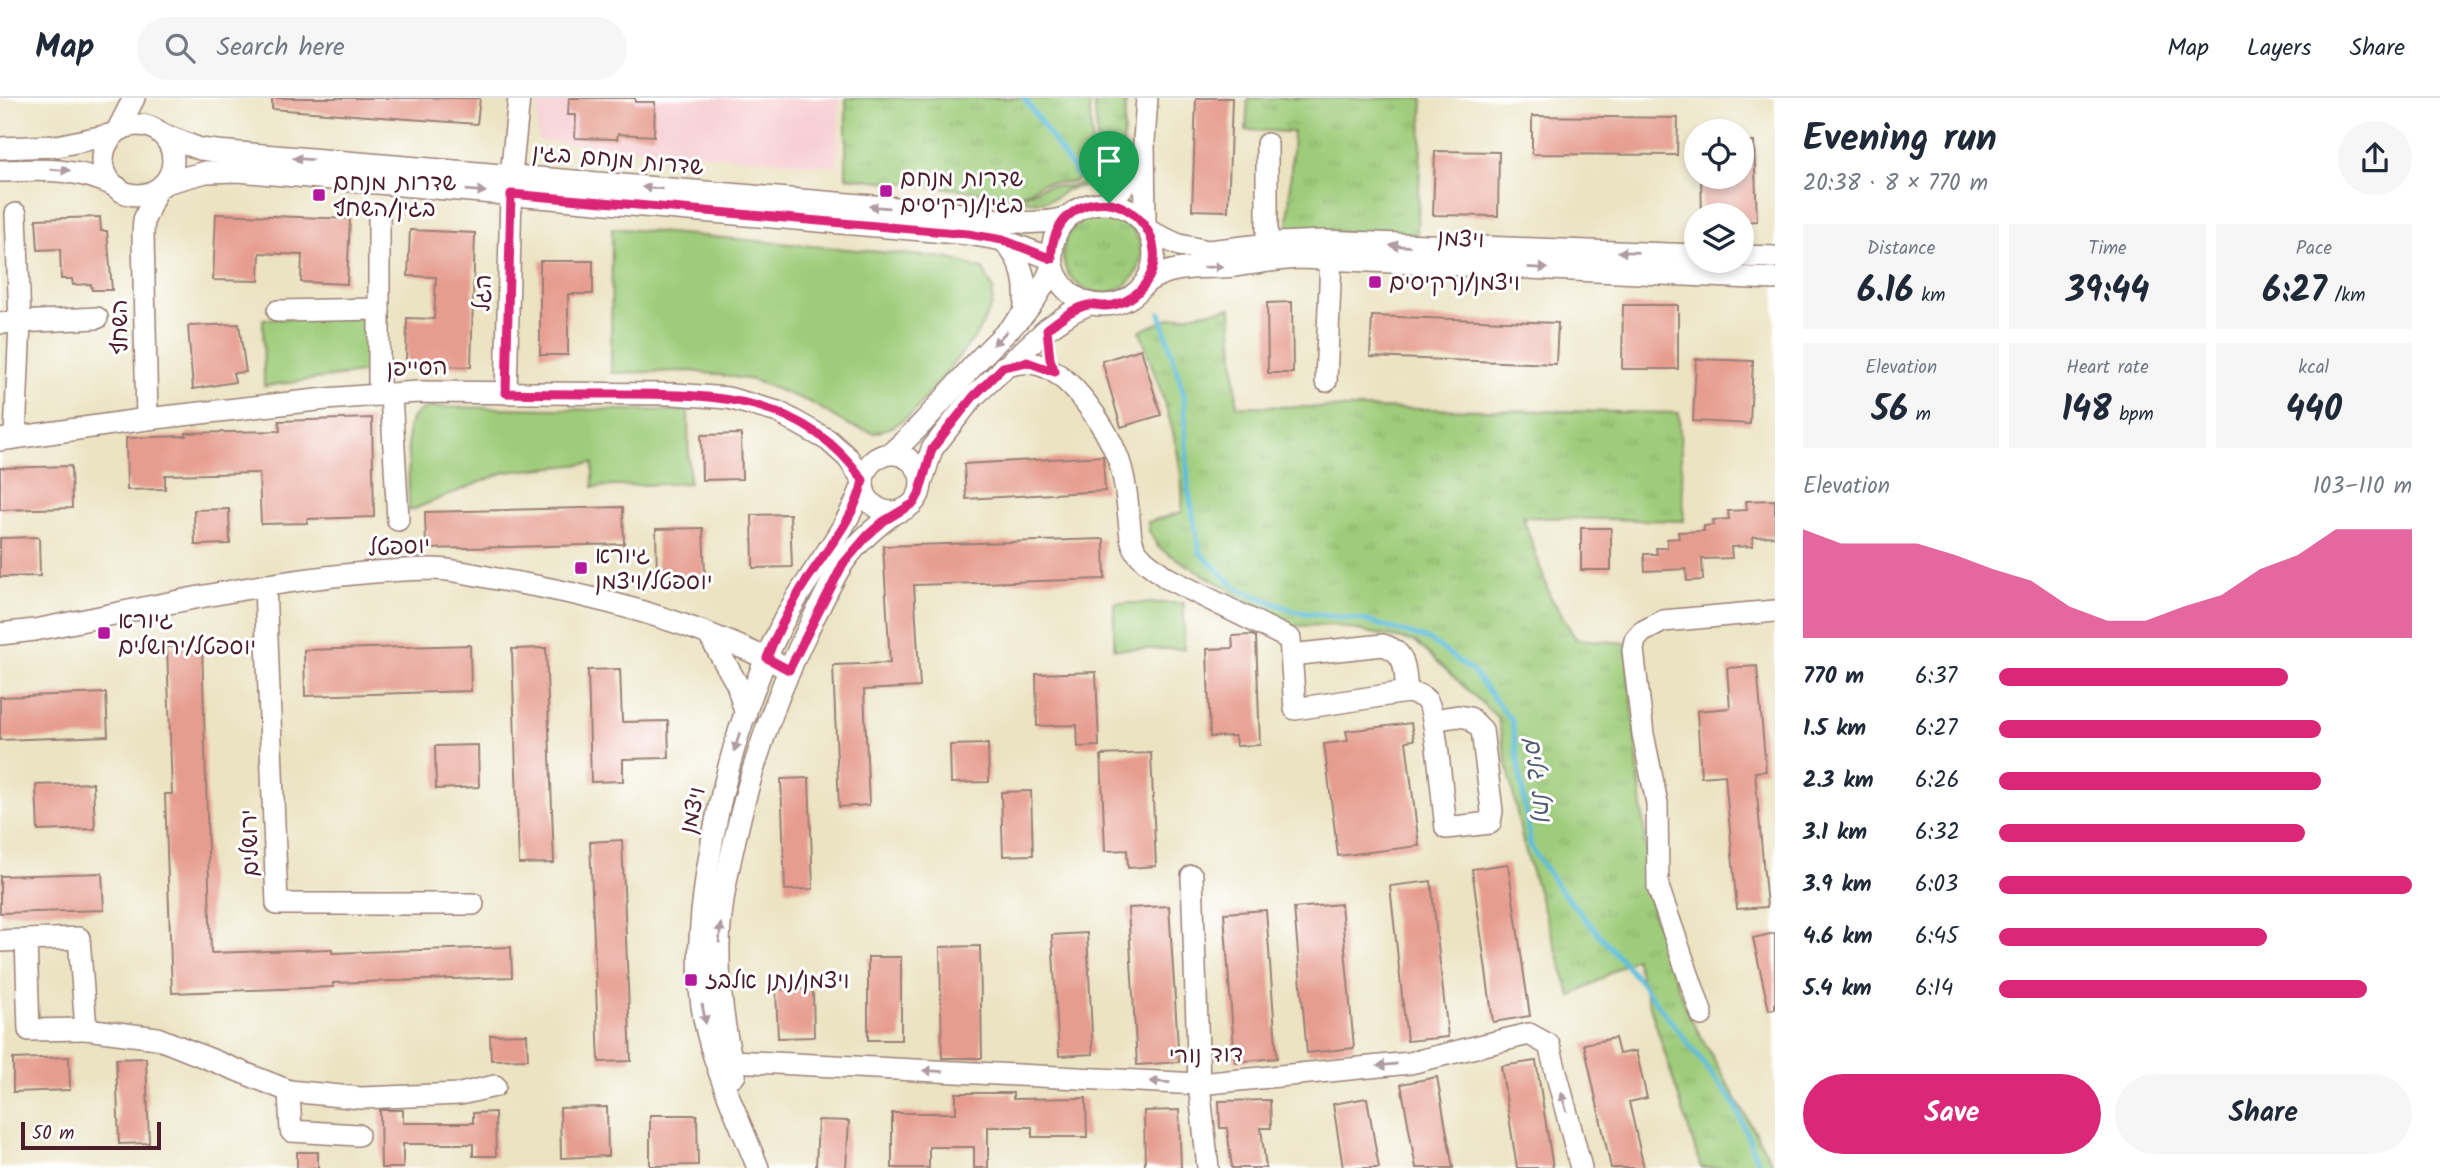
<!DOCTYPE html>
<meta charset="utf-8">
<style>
body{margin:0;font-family:Kalam,"Playpen Sans Hebrew",sans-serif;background:#f6f6f7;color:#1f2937;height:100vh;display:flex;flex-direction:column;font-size:26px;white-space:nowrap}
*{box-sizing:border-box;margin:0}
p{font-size:23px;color:#747a83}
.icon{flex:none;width:38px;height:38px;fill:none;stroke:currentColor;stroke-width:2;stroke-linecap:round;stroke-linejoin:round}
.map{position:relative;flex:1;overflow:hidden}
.panel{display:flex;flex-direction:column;background:#fff;width:665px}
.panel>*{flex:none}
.fabs{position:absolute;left:1684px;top:21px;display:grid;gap:14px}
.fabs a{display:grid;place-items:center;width:70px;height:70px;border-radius:50%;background:#fff;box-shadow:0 4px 10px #0003;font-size:35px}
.scale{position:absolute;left:21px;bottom:18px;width:140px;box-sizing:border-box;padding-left:7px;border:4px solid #4a1f2b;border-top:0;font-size:19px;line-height:24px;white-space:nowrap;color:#4a1f2b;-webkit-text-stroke:5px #fff;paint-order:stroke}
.pin{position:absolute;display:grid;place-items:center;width:60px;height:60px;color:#fff;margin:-72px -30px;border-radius:50% 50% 50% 0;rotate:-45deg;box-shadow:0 0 7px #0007}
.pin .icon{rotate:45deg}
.round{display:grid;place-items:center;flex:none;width:74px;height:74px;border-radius:37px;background:#f6f6f7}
.overview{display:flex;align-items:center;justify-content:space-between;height:119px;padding:0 28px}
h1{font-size:38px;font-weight:700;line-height:52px}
.metrics{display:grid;grid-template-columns:repeat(3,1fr);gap:10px;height:119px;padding:7px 28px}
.metrics div{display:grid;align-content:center;border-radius:0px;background:#f6f6f7;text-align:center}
.metrics b{font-size:35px;font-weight:700}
.metrics small{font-size:19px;font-weight:400}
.metrics p{font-size:19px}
.chart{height:196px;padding:14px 28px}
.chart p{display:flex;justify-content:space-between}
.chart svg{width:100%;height:126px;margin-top:7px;fill:#db2777;opacity:.7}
.action{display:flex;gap:14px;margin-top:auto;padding:14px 28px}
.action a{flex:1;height:80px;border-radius:42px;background:#db2777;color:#fff;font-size:28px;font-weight:700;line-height:80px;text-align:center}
.action a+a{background:#f6f6f7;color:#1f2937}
ul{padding:0 28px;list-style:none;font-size:23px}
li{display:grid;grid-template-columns:112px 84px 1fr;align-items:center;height:52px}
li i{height:18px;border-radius:9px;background:#db2777}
header{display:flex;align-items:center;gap:42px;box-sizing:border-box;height:98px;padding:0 35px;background:#fff;border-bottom:2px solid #e0e1e3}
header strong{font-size:33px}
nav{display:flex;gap:38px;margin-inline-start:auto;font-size:24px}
.search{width:490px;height:63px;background:#f6f6f7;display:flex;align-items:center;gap:18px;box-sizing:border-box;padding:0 24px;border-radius:38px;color:#747a83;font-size:26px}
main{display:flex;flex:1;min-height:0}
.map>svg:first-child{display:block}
.built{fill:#f7cfd4}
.grass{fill:#9fcc7a;stroke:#747652;stroke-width:2}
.park{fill:url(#park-tufts);stroke:#747652;stroke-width:2}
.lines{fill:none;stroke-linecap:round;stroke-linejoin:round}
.stream{stroke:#5ebddc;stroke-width:5}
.building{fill:#e69d8f}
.minor-casing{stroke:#9a8176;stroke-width:24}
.minor{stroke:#fff;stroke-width:21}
.oneway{fill:#ae9aa0}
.route-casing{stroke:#fff;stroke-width:14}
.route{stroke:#db2777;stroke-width:9}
.poi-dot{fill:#b5179e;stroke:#fff;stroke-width:2.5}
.labels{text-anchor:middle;stroke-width:6;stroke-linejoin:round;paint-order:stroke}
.street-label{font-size:23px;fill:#4a1f2b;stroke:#fff}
.poi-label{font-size:23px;fill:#4a1f2b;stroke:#fff;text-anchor:start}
.water-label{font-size:24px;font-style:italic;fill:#525e72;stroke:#fff}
</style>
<header>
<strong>Map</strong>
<div class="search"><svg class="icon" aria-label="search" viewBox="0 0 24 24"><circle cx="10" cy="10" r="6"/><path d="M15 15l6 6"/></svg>Search here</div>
<nav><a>Map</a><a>Layers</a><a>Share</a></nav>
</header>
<main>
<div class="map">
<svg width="1775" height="1070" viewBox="0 0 1775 1070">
<defs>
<pattern id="park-tufts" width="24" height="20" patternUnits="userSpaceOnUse" patternTransform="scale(1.75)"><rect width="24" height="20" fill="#9fcc7a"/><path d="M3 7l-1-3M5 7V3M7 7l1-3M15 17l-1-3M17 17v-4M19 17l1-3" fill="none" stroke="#8aaf6a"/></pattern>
</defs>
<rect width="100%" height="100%" fill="#fff"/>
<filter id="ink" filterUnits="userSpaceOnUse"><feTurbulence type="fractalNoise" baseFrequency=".0143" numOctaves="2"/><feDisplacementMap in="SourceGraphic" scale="14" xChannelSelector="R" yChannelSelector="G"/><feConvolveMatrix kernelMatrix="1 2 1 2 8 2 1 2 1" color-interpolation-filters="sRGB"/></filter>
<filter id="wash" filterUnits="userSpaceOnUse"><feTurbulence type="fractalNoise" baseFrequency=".00686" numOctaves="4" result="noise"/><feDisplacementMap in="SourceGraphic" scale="28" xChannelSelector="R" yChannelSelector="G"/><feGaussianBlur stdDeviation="1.57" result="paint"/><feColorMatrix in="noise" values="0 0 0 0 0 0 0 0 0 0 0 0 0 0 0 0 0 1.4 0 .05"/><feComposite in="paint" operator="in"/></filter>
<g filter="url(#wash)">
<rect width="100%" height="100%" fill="#ebe3c2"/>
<polygon class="built" points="538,0 839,0 838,68 539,43 537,32"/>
<g class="grass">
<polygon points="612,130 947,160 983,171 993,191 992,208 975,239 913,315 894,328 875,335 848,327 812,305 753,282 692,273 611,275"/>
<polygon points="368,219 367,274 264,288 263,221"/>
<path d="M430,309L688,313L689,385L593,389V365L505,374L409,413L408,331C413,318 416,312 430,309Z"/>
<rect x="1114" y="505" width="70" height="46"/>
</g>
<g class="park">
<polygon points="846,0 1089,0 1093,57 1090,68 1083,77 1073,84 1042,85 1028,94 1006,98 981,94 846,79"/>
<path d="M1094,0H1126L1122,60L1088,87L1066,92L1055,100L1043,104L1013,102C1023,98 1033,93 1043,89C1053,86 1062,90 1071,88C1108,81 1095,27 1094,0Z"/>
<polygon points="1248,0 1423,0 1417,137 1288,131 1293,34 1246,32"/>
<circle cx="1102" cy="156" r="39"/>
<path d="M1231,210L1237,308L1679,315L1684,423L1523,419L1550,498L1576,541L1626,545L1652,813L1686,912L1775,1070H1701L1635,860L1571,899L1523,745L1498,620L1416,544L1332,527L1290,528L1159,450L1149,433L1148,424L1182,414C1186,352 1159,290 1140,233L1171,220Z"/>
</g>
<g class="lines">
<g class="stream">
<polyline points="1024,0 1077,77"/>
<polyline points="1160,215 1184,297 1188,390 1200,455 1238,491 1297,514 1364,522 1430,542 1472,573 1512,623 1531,750 1561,793 1639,882 1735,1006 1760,1070"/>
</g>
</g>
<g id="blocks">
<g class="building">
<polygon points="272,0 480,0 477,26 272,11"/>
<polygon points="569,0 635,0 635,4 655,4 654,38 618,36 617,41 575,40 576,17 568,17"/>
<polygon points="1196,0 1232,0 1228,113 1192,112"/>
<polygon points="1532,18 1678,20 1677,57 1532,56"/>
<polygon points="1741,44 1754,44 1757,123 1741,124 1741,117 1702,117 1701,79 1741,79"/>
<polygon points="1435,53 1499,54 1498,118 1433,117"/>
<polygon points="216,116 350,121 347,186 301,184 302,157 260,155 259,183 213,182"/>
<polygon points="100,119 101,133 107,133 112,192 92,192 91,186 73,187 72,181 61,181 60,151 38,152 36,121"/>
<polygon points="410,132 475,135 471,269 406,267 407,220 434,221 436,179 408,178"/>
<polygon points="540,163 593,163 593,196 568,196 568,257 540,257"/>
<polygon points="1292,204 1293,275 1268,275 1267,205"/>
<polygon points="1623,207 1678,207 1678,271 1622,271"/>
<polygon points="1372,218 1558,225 1556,266 1370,259"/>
<polygon points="239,226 246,274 233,275 235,284 193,291 188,228"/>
<polygon points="1141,251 1161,317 1121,329 1102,263"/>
<polygon points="1696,261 1753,263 1750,326 1693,323"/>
<polygon points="372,320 374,419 307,421 307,425 261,426 259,375 165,377 165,391 127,392 126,340 186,338 186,335 280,333 279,323"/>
<polygon points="741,336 742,381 702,382 701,337"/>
<polygon points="1103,358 1105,393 966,401 964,366"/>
<polygon points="71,368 72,410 0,412 0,370"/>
<polygon points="1775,402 1775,438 1753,439 1753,448 1731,449 1732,460 1702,461 1703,482 1687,483 1686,471 1645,473 1644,456 1657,456 1656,450 1667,450 1667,441 1679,440 1678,434 1704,433 1704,428 1714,427 1713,422 1729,421 1728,413 1747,412 1746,403"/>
<polygon points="623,409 624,446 426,451 425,414"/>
<polygon points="229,411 230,446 195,447 194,412"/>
<polygon points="790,416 792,469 753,470 752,417"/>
<polygon points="703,430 705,477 657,478 656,431"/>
<rect x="1581" y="430" width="30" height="42"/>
<polygon points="39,439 40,478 0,479 0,440"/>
<polygon points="1104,441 1105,481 914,487 920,589 864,592 869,707 839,709 833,567 890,565 883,448"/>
<polygon points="1252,537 1256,539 1260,647 1236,648 1235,638 1210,639 1207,551 1233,550 1232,538"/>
<polygon points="202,547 211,855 332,851 332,855 511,849 512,879 333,885 333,889 172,895 165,696 172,696 167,549"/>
<polygon points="470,547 471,593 305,598 304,552"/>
<polygon points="546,550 554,765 519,766 512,551"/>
<polygon points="1757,568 1766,673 1755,674 1767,809 1737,811 1725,677 1701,679 1697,613 1730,610 1727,570"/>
<polygon points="620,571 622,624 668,623 669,660 623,661 623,683 591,684 588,572"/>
<polygon points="1096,574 1099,648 1078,649 1077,627 1037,628 1036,576"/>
<polygon points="106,595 108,638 0,642 0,599"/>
<polygon points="1411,625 1414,642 1406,643 1419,748 1338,758 1324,646 1348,643 1346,633"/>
<polygon points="988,646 989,684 951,685 950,647"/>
<polygon points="478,647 479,689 436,691 435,648"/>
<polygon points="1151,655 1156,768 1128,770 1127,752 1105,753 1101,657"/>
<polygon points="809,680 813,791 785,792 781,681"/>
<polygon points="93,685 95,731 38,733 36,687"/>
<polygon points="1031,693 1033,757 1003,758 1001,694"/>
<polygon points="622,742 631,963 599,964 590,744"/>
<polygon points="1508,766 1530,918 1493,924 1472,771"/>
<polygon points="102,775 104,812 0,815 0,778"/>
<polygon points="1431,783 1448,939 1407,943 1390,788"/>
<polygon points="1341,806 1354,950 1307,955 1294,810"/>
<polygon points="1169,808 1179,964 1137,967 1128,810"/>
<polygon points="1266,812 1277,960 1235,964 1224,815"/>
<polygon points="1087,835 1093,956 1059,958 1052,837"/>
<polygon points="1775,835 1775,911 1769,912 1753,840"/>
<polygon points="980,848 982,960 942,960 940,849"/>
<rect x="868" y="859" width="33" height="83"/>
<polygon points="813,891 814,939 778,940 776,892"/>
<polygon points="527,936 528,961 491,962 490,937"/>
<polygon points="1615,940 1619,956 1636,953 1647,1000 1629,1004 1644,1070 1611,1070 1584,946"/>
<polygon points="69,959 70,992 13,994 13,961"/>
<polygon points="146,960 149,1045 119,1046 116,961"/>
<polygon points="1536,963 1553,1070 1517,1070 1501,968"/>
<polygon points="1437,979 1453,1070 1416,1070 1401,986"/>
<polygon points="956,995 1013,995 1013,1001 1086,1000 1087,1039 1032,1039 1032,1029 988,1029 988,1070 974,1070 974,1049 929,1049 929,1070 892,1070 892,1015 956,1015"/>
<polygon points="1367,1000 1379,1070 1343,1070 1333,1006"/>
<polygon points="1270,1002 1271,1030 1261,1030 1266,1070 1232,1070 1227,1030 1220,1030 1219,1003"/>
<polygon points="607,1009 608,1058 561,1060 560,1010"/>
<polygon points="380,1012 403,1012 403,1025 473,1025 473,1015 495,1014 496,1058 473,1058 473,1046 403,1046 403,1070 381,1070"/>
<polygon points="1179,1012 1181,1070 1145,1070 1144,1013"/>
<polygon points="650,1017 697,1017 698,1067 650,1068"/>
<polygon points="818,1022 849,1023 846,1070 816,1070"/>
<rect x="297" y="1054" width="21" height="16"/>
</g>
</g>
</g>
<g filter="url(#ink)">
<use href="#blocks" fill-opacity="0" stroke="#9a8176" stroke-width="2"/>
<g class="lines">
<g class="minor-casing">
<g id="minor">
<circle cx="138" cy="62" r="35"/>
<polyline points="117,33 134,0"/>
<path d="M164,37L200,51L217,53L945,114C985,118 1028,132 1068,119"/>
<polyline points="1267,46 1267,146"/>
<polyline points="0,50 57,48 114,36"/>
<path d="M0,73C42,72 78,69 117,89"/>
<polyline points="511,78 519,0"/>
<polyline points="165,85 206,74 237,73 968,136 1003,142 1052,161"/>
<circle cx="1103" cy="156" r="51"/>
<polyline points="1109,105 1133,78 1140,59"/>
<polyline points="1145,127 1144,43 1147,0"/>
<polyline points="1149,133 1179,147 1208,153 1278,145 1322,143 1696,157"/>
<path d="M1003,142C1024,165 1028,186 1024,216"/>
<polyline points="1741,158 1775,159"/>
<path d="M1148,183C1175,166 1203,171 1234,168C1257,165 1278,161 1301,160L1775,181"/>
<polyline points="278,213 379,211"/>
<polyline points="0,225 97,220"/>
<path d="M1003,269C1016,265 1027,263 1040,267C1072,277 1106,329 1118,360C1127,385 1128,414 1131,440L1135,452L1145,463L1167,480L1290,541L1295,611L1407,594C1415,596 1421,596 1427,603C1436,614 1443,709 1446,730L1490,725L1492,713L1482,632L1470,620L1458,618L1433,622"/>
<polyline points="1326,283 1331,161"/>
<polyline points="506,295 511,96"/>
<polyline points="391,296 398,422"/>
<polyline points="379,297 379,119"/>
<polyline points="147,321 143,136 144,122 156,93"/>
<polyline points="15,339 20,224 16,116"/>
<polyline points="0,342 147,321 326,301 417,294 674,296 728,300 778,314 828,342 848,360 863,382"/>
<path d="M891,355C922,329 946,298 973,268C1007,230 1034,216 1053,166"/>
<circle cx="892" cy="385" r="29"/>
<polyline points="921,386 932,351 973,299 1047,231 1072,214 1089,206"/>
<polyline points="265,487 277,806 473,806"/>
<path d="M0,536L35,532C167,506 298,474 433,471C455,471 480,478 502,482C601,498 700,526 790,572"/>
<polyline points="709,537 737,586 746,617"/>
<path d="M1291,557L1383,547C1408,555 1404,571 1407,594"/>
<polyline points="1192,778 1199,986 1208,1070"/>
<polyline points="0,843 79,840 86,931 29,932 26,842"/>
<polyline points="1702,917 1658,789 1657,705 1643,636 1633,552 1635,542 1642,534 1663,523 1775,513"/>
<polyline points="86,931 157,940 289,993 361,1000 460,996 495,988"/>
<polyline points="732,963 1199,986 1410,965 1529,936 1549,947 1581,1070"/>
<path d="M735,977C724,934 718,889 719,845C720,810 727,775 735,741C752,665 778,591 813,521C823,503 831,483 843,465C857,445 876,428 896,414"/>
<polyline points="289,993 291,1033 358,1037"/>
<path d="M758,1070C739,1021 714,972 704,920C697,885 699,849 702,814C712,717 738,616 781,528C805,479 845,438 863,386"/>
</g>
</g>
<use href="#minor" class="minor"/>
</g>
<defs><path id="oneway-solid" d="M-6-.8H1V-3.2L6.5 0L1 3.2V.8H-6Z" transform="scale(1.75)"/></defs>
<g class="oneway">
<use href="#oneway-solid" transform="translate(303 61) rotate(-175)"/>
<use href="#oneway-solid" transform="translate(60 72) rotate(4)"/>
<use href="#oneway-solid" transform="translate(652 90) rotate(-175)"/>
<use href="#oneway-solid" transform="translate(476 93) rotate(5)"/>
<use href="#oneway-solid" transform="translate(879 109) rotate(-175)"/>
<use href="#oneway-solid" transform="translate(1400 148) rotate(-178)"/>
<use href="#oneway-solid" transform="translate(1628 154) rotate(-178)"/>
<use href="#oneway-solid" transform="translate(1213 169) rotate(-2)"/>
<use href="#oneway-solid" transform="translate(1538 170) rotate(3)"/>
<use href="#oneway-solid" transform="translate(1000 240) rotate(136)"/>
<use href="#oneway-solid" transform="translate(737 644) rotate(107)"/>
<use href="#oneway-solid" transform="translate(720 835) rotate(-85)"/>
<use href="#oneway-solid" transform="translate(704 916) rotate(79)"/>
<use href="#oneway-solid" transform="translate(1387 967) rotate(174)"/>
<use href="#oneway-solid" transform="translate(933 973) rotate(-177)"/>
<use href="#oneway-solid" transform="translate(1160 984) rotate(-177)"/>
<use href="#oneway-solid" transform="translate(1564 1004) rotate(-105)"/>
</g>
</g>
<g class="lines" filter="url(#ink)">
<g class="route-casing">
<path id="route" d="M511,96L968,136L1003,142L1052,161C1050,147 1056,131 1065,121C1115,71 1187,146 1138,194C1129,203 1116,208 1104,208C1099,208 1093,206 1088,207C1073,210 1059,222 1047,231L1050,261L1055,274L1027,264L1003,269L973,299L932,351L919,396L914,405L884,423L868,437L843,466L789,572L767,560C776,536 788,513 801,491C822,456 855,423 863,382C805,298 716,296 623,296C584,296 545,296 506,295Z"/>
</g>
<use href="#route" class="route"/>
</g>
<g class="poi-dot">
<rect x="879" y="86" width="14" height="14" rx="3.5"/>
<rect x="312" y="90" width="14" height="14" rx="3.5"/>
<rect x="1368" y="177" width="14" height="14" rx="3.5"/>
<rect x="574" y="463" width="14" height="14" rx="3.5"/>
<rect x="97" y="528" width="14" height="14" rx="3.5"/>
<rect x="684" y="875" width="14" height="14" rx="3.5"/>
</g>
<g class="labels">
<g class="street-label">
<text transform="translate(618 61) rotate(5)" y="8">שדרות מנחם בגין</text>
<text transform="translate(1461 140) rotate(3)" y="8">ויצמן</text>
<text transform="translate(482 195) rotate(-88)" y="8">הגל</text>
<text transform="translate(119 229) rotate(-91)" y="8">השחף</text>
<text transform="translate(417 269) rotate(-2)" y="8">הסייפן</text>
<text transform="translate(399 448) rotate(-3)" y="8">יוספטל</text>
<text transform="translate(692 712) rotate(-77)" y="8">ויצמן</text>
<text transform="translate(249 745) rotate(-92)" y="8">ירושלים</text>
<text transform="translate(1206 956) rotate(-2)" y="8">דוד נורי</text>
</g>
<g class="poi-label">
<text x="900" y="88">שדרות מנחם<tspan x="900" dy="26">בגין/נרקיסים</tspan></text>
<text x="333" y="92">שדרות מנחם<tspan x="333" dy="26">בגין/השחף</tspan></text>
<text x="1389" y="192">ויצמן/נרקיסים</text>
<text x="595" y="465">גיורא<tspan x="595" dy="26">יוספטל/ויצמן</tspan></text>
<text x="118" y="530">גיורא<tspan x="118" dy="26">יוספטל/ירושלים</tspan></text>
<text x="705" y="890">ויצמן/נתן אלבז</text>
</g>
<g class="water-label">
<text transform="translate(1538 681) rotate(82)" y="8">נחל גלים</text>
</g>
</g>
</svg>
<div class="fabs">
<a><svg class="icon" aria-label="locate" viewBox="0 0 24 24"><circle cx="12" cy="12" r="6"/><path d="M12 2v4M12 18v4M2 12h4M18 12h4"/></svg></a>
<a><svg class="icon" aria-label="layers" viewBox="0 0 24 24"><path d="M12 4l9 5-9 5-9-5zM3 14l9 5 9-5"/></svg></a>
</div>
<div class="scale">50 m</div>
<div class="pin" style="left:1109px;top:105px;background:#1e9e55"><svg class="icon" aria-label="arrive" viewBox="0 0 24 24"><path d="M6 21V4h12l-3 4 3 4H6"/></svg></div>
</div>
<section class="panel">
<div class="overview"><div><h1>Evening run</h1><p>20:38 · 8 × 770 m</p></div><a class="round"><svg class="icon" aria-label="share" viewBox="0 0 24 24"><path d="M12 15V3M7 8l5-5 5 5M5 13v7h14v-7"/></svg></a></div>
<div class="metrics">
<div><p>Distance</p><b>6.16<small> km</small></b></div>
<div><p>Time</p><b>39:44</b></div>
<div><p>Pace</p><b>6:27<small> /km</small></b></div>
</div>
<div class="metrics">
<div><p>Elevation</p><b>56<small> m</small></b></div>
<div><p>Heart rate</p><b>148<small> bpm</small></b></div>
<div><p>kcal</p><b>440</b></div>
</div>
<div class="chart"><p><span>Elevation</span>103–110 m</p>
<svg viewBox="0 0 160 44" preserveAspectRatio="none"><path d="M0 44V6L10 11L20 11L30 11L40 15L50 20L60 24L70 33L80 38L90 38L100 33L110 29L120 20L130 15L140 6L150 6L160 6V44z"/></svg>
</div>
<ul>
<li><b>770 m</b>6:37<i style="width:70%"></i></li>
<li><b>1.5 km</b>6:27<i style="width:78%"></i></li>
<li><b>2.3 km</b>6:26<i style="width:78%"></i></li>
<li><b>3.1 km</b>6:32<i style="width:74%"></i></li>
<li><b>3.9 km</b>6:03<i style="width:100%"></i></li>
<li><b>4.6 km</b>6:45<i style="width:65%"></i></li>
<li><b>5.4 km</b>6:14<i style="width:89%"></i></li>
</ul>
<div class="action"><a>Save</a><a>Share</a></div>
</section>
</main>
